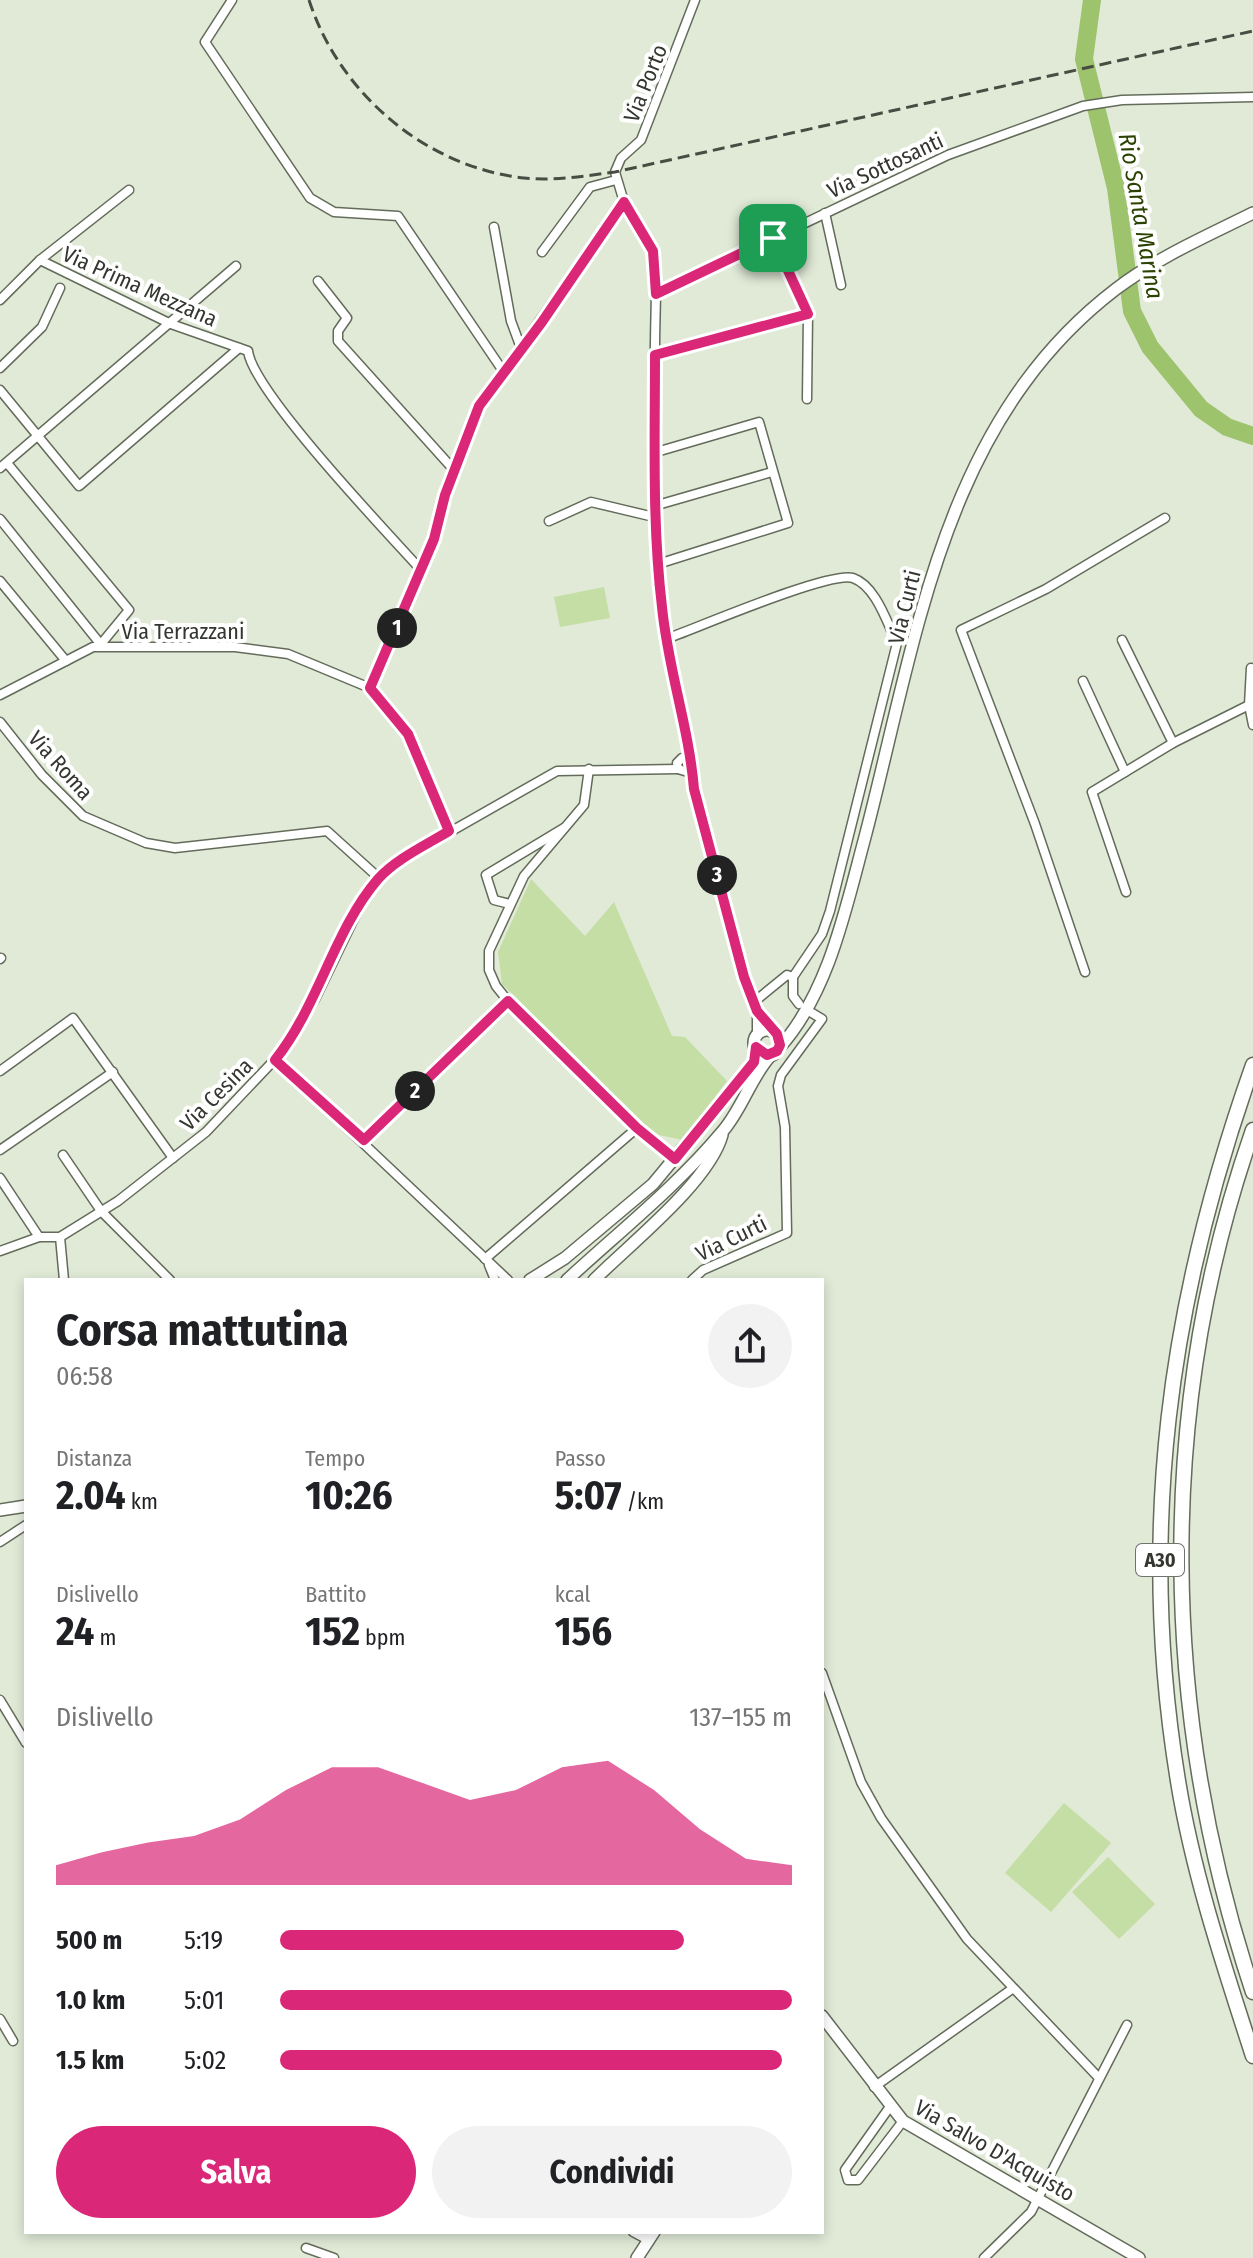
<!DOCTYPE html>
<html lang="it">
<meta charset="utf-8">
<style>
body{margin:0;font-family:"Fira Sans Condensed",sans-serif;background:#f2f2f2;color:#202124;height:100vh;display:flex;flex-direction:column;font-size:30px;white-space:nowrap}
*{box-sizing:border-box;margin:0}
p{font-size:26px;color:#757577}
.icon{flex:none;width:44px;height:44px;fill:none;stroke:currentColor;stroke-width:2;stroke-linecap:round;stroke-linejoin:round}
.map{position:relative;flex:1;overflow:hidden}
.panel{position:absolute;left:24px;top:1278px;width:800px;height:956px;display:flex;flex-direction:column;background:#fff;border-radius:0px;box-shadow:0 4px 12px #0003}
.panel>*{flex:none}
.pin{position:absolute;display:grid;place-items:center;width:68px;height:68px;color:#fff;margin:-34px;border-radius:16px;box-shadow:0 4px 12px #0006}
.km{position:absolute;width:40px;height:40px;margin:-20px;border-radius:50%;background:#222;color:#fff;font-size:22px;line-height:40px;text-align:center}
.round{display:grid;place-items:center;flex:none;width:84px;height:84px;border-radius:42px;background:#f2f2f2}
.summary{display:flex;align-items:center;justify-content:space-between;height:136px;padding:0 32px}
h1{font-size:44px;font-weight:700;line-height:60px}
.figures{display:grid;grid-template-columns:repeat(3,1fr);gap:12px;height:136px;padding:8px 32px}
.figures div{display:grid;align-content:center}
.figures b{font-size:40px;font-weight:700}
.figures small{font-size:22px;font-weight:400}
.figures p{font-size:22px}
.chart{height:224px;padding:16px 32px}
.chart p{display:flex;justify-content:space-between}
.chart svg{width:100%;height:144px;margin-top:8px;fill:#db2777;opacity:.7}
.action{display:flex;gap:16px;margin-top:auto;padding:16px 32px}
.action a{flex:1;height:92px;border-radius:48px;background:#db2777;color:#fff;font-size:32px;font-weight:700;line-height:92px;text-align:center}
.action a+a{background:#f2f2f2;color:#202124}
ul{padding:0 32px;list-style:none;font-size:26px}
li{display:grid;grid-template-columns:128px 96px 1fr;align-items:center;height:60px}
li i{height:20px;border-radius:10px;background:#db2777}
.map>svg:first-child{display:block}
.green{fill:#c4dea5}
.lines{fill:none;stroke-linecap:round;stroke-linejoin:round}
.river{stroke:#9ec36d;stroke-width:18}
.street-casing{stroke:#636b5a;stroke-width:11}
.secondary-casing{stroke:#636b5a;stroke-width:14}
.highway-casing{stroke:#636b5a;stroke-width:17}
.street{stroke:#fff;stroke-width:8}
.secondary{stroke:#fff;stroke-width:11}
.highway{stroke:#fff;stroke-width:14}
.rail{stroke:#484c43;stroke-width:3;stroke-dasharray:12 6;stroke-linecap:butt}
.route-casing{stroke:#fff;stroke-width:16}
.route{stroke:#db2777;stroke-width:10}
.labels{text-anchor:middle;stroke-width:8;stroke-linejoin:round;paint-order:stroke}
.shield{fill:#fff;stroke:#70736d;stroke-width:2}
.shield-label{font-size:20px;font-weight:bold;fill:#33372f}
.street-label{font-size:22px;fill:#33372f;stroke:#fff}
.water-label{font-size:24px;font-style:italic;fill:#2b4200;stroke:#fff}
</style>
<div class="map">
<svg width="1253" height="2258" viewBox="0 0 1253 2258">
<rect width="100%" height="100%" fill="#e1ead7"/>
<g class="green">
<polygon points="604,587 610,618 560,627 554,597"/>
<polygon points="531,879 585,936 614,902 672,1036 685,1037 727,1081 683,1140 654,1134 502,984 498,952"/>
<polygon points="1064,1803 1111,1843 1051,1912 1005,1873"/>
<polygon points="1108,1857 1155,1904 1119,1939 1072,1892"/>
</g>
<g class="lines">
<polyline class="river" points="1092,0 1084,59 1116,188 1132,311 1150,347 1201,409 1227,427 1253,436"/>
<g class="street-casing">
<g id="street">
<polyline points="232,0 205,42 310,198 334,212 398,216 503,371"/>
<path d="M129,190L40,260L171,324L248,351C253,392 387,532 421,570"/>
<polyline points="825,213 841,285"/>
<polyline points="494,227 511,321 521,348"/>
<polyline points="773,238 808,314 807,399"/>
<polyline points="542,252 590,187 616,180"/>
<polyline points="318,281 347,318 338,331 338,341 454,470"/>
<polyline points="656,294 653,251 624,202 615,172 621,158 641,140 695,0"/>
<polyline points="0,300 40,260"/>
<polyline points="655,355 808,314"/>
<polyline points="0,368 42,327 60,288"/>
<polyline points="0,390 79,486 239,348"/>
<polyline points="653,453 759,422 788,523 658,564"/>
<polyline points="7,463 129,610 101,644"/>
<polyline points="0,468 236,266"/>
<polyline points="654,506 772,472"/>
<polyline points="0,519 102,646"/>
<polyline points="549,521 591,502 654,517"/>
<polyline points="0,581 66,661"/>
<path d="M666,639C697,628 829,571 853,578C876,586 887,623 897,643L830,911L822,934L793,977"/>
<polyline points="1122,640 1173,743"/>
<polyline points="1083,681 1125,772"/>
<polyline points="370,688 434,539 445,495 479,406 624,202"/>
<polyline points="0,695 93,647 235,647 288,654 370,688 393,713 416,751 449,831"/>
<polyline points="1249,705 1253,725"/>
<polyline points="0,722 42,775 83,816 146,843 175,848 327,831 379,878"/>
<path d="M691,762L682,758L677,763L678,769L688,772L692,764C651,609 652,453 656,294L948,155L1083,106L1122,100L1253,97"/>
<path d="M692,768C697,820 716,870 730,920C741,958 746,998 771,1030"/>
<polyline points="589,769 584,805 524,876 489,951 489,970 496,986 508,1001 637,1128 675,1159"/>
<polyline points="1126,892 1092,792 1173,743 1249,705 1251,668"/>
<polyline points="510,904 494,900 486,875 564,828"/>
<polyline points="0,959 1,958"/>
<polyline points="1085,972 1035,824 961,630 1046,589 1165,518"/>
<polyline points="754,1002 787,975 793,977 793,996 799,1004"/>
<polyline points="757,1036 757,1012"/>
<polyline points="275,1060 508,1280"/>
<polyline points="0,1071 73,1018 173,1158"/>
<polyline points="364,1140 508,1001"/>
<polyline points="0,1150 113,1072"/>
<polyline points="63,1155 101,1211 170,1280"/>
<polyline points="0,1178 39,1237"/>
<polyline points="60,1237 64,1280"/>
<polyline points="0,1251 39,1237 60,1237 118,1201 206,1132 281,1053 315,999 362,902 379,878 406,857 557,771 678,769"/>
<polyline points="485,1259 637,1128"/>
<polyline points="489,1265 495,1280"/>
<polyline points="692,1280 703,1270 787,1233 785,1127 778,1086 781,1075 822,1019 812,1013"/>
<polyline points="0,1542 26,1525"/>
<polyline points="822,1673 861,1782 881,1818 967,1939 1099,2078"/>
<polyline points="0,1700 26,1743"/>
<polyline points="0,2019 13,2041"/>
<polyline points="874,2087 1012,1989"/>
<polyline points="889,2108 845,2170 848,2180 858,2180 903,2121"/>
<polyline points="633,2232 648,2240"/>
<polyline points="306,2248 334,2258"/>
<polyline points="984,2258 1031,2212 1127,2025"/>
</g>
</g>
<g class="secondary-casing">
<g id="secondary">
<circle cx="767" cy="1043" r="13"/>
<path d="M779,1048C829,993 846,907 865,837C917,639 942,422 1116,289C1158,257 1207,236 1253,213"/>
<polyline points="530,1280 565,1258 653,1184 754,1062"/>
<path d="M567,1280C619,1232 677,1186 722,1132C743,1108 750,1078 771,1055"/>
<path d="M594,1280C630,1244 709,1182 722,1135"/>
<polyline points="0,1510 26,1506"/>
<polyline points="822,2016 903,2121 1139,2258"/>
<polyline points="637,2258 654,2232"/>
</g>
</g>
<g class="highway-casing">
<g id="highway">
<path d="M1253,1065C1169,1302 1137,1531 1178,1781C1193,1874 1224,1966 1253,2056"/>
<path d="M1253,1130C1155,1410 1160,1712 1253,1992"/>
</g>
</g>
<use href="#street" class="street"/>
<use href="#secondary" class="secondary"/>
<use href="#highway" class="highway"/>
<path class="rail" d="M309,0C339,93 425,167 524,178C555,181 585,176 615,172L1253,31"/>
</g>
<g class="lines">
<g class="route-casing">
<path id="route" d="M624,202L653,251L656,294L773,238L808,314L655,355C655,440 652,523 662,607C668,669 689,728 694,789L744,977L757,1011L777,1034L780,1045L777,1051L767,1055L756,1047L754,1062L675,1159L637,1128L508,1001L364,1140L275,1060C319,1005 334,930 378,879C396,859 426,845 449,831L408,734L370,688L434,539L445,495L479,406L542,322Z"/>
</g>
<use href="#route" class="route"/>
</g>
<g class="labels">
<rect class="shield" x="1136" y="1544" width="48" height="32" rx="6"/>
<g class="shield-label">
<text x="1160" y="1567">A30</text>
</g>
<g class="street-label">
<text transform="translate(645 83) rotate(-68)" y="8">Via Porto</text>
<text transform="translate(885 165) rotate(-25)" y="8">Via Sottosanti</text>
<text transform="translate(140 286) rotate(24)" y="8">Via Prima Mezzana</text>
<text transform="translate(904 607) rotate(-76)" y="8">Via Curti</text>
<text x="183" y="639">Via Terrazzani</text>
<text transform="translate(61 765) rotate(48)" y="8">Via Roma</text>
<text transform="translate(216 1094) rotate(-45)" y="8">Via Cesina</text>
<text transform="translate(731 1238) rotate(-26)" y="8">Via Curti</text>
<text transform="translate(995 2150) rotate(30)" y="8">Via Salvo D'Acquisto</text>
</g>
<g class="water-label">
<text transform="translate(1141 216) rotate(80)" y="8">Rio Santa Marina</text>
</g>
</g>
</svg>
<div class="pin" style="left:773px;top:238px;background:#1e9e55"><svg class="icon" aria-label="arrive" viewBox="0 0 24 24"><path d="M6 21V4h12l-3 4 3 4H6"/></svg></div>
<b class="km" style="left:397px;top:628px">1</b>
<b class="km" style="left:415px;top:1091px">2</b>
<b class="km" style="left:717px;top:875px">3</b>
<section class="panel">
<div class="summary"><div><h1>Corsa mattutina</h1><p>06:58</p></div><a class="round"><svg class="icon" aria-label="share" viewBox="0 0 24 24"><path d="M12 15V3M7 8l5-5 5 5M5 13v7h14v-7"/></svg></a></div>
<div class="figures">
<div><p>Distanza</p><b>2.04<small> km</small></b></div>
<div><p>Tempo</p><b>10:26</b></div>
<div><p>Passo</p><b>5:07<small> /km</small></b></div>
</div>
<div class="figures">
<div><p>Dislivello</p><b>24<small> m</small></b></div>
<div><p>Battito</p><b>152<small> bpm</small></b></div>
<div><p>kcal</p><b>156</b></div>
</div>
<div class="chart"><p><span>Dislivello</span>137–155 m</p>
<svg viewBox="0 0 160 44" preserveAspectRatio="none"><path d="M0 44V38L10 34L20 31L30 29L40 24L50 15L60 8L70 8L80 13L90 18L100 15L110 8L120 6L130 15L140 27L150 36L160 38V44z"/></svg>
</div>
<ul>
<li><b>500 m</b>5:19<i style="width:79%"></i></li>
<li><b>1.0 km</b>5:01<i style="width:100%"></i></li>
<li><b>1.5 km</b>5:02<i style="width:98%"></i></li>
</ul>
<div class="action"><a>Salva</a><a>Condividi</a></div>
</section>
</div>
